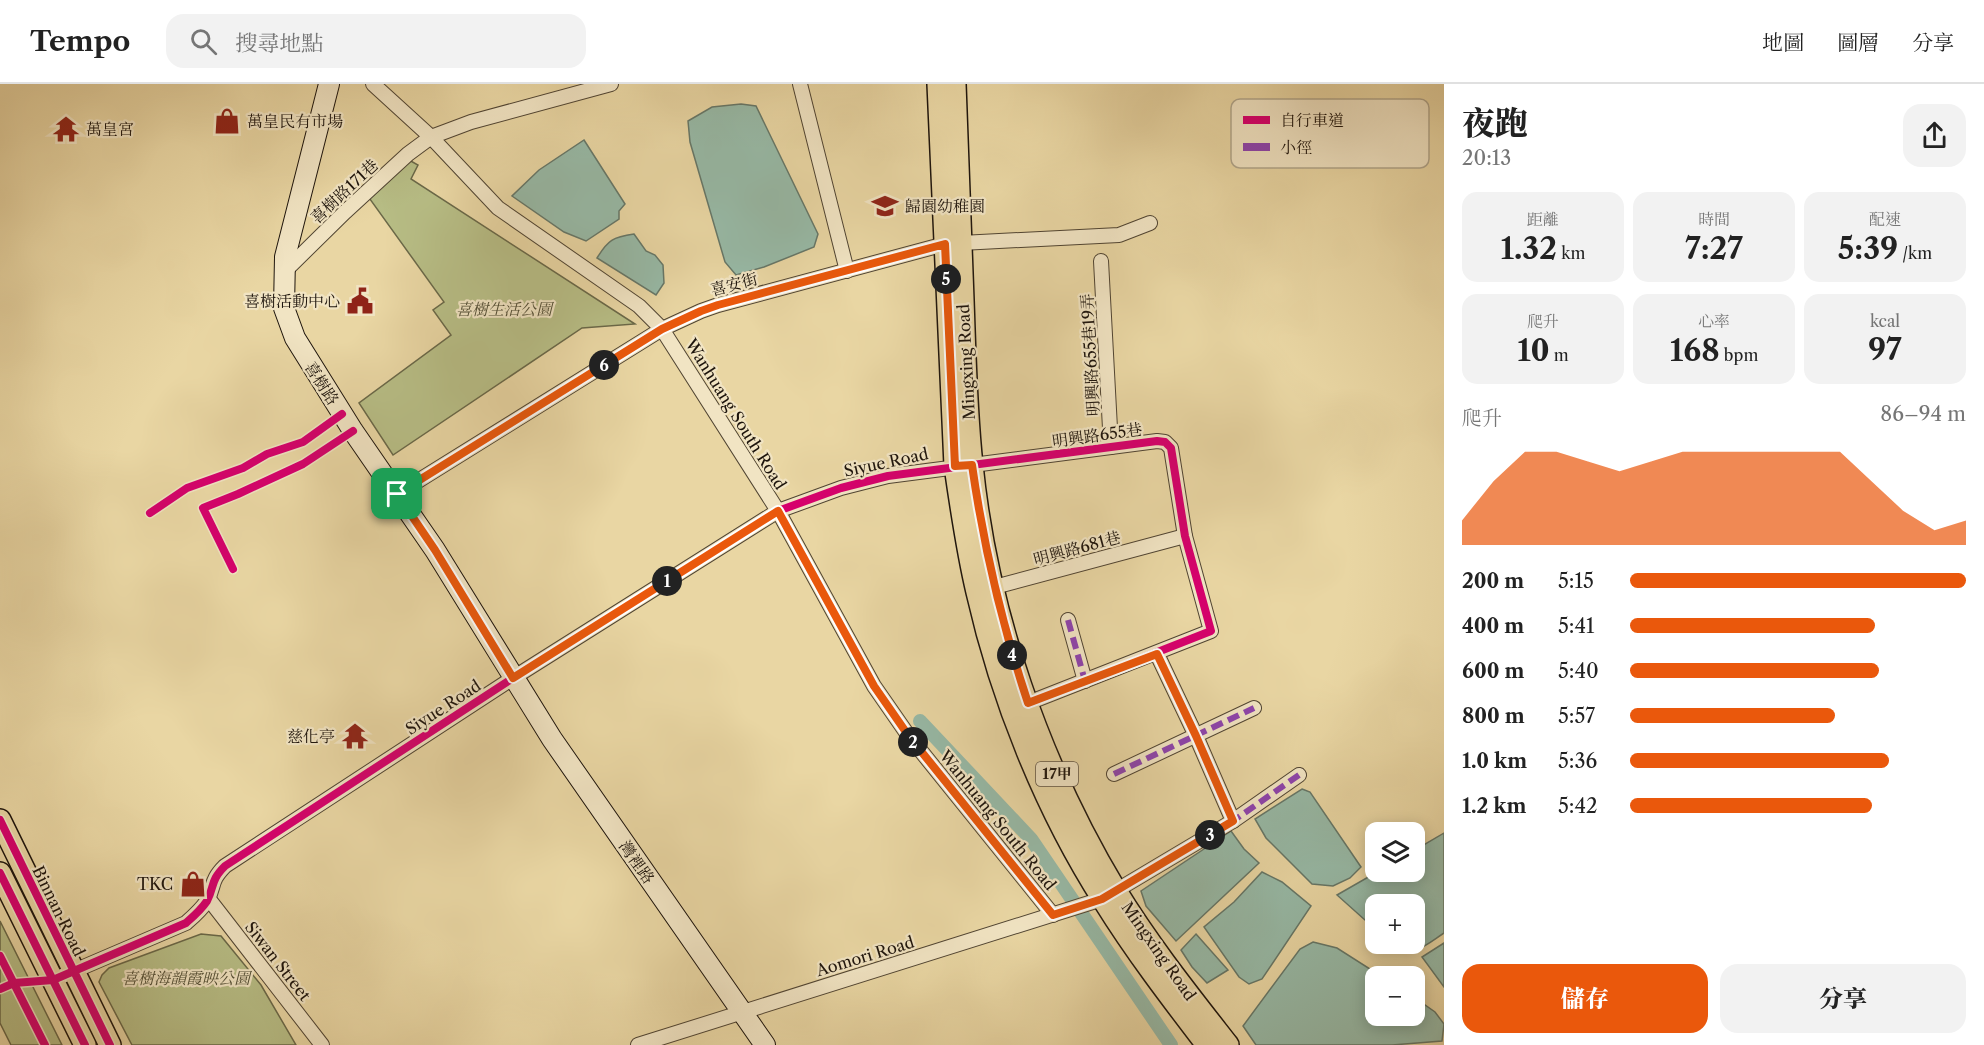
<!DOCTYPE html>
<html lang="zh-TW">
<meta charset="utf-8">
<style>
body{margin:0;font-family:"Libre Caslon Text","Noto Serif TC",serif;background:#f2f2f2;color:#222;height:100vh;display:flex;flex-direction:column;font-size:22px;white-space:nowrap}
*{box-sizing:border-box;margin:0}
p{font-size:20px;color:#767676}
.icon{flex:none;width:33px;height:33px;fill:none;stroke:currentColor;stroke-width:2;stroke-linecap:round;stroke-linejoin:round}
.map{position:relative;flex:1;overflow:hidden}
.panel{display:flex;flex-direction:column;background:#fff;width:540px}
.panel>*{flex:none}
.fabs{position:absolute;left:1365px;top:738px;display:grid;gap:12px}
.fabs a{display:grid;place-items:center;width:60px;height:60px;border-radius:12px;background:#fff;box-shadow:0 3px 15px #0003;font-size:30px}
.pin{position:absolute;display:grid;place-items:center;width:51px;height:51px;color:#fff;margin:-26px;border-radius:12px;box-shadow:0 3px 9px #0006}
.km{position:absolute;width:30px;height:30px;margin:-15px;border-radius:50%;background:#222;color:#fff;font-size:16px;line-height:30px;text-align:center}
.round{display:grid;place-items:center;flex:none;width:63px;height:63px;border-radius:18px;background:#f2f2f2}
.summary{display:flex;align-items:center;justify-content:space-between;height:102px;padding:0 18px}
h1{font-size:33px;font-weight:800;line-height:45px}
.figures{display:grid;grid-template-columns:repeat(3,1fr);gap:9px;height:102px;padding:6px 18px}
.figures div{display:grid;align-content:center;border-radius:15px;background:#f2f2f2;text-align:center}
.figures b{font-size:30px;font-weight:800}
.figures small{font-size:16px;font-weight:400}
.figures p{font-size:16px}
.chart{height:168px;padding:12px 18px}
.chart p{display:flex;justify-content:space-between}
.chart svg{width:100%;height:108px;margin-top:6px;fill:#ea580c;opacity:.7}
.action{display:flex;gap:12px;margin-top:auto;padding:12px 18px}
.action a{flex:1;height:69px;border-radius:18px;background:#ea580c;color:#fff;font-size:24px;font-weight:800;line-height:69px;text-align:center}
.action a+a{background:#f2f2f2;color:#222}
ul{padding:0 18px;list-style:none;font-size:20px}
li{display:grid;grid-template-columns:96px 72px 1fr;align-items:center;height:45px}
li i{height:15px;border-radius:8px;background:#ea580c}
header{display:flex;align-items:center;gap:36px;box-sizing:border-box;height:84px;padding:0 30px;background:#fff;border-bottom:2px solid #e0e0e0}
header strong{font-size:28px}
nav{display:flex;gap:33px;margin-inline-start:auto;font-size:21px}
.search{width:420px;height:54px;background:#f2f2f2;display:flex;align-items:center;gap:15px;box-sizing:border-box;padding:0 21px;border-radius:18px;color:#767676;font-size:22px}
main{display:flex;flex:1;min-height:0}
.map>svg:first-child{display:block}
.green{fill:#b7bd85;stroke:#6a6848;stroke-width:1.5}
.water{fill:#97b9a6;stroke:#667768;stroke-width:1.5}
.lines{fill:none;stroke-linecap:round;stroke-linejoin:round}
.canal{stroke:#97b9a6;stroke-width:14}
.street-casing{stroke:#504432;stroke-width:16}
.secondary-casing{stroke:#1d140c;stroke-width:22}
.primary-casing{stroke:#1d140c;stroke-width:24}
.street{stroke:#f1e4c3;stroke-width:14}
.secondary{stroke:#f1e4c3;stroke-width:20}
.primary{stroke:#e9d6a3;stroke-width:21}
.quiet{stroke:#8e44ad;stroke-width:6;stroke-dasharray:12 6;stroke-linecap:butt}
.cycleway-casing{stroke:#f1e4c3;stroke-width:11}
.cycleway{stroke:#d6006c;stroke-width:8}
.route-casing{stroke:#fff;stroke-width:12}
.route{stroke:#ea580c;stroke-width:8}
.labels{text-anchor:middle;stroke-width:4.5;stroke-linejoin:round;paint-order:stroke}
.shield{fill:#f1e4c3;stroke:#5d5243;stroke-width:1.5}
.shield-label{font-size:15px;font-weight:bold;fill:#1d140c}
.poi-label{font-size:16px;fill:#1d140c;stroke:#f1e4c3;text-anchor:start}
.street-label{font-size:16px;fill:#1d140c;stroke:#f1e4c3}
.park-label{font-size:16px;font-style:italic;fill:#534f36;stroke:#f1e4c3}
.key{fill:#f1e4c3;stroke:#b1a68c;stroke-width:1.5}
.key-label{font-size:16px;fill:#1d140c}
</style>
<header>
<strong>Tempo</strong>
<div class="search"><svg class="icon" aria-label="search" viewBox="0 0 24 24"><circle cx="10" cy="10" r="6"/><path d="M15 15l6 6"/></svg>搜尋地點</div>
<nav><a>地圖</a><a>圖層</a><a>分享</a></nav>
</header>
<main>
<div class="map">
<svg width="1444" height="961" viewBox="0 0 1444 961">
<rect width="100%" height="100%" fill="#e9d6a3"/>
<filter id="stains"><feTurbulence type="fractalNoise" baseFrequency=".00333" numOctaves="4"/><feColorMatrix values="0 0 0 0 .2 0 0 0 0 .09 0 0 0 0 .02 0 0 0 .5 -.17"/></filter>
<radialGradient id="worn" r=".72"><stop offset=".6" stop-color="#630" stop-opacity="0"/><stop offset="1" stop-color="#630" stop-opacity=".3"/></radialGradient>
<g class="green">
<polygon points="409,76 418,81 411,95 635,240 582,244 393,371 359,319 451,251 433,226 444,218 367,111"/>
<polygon points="0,837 62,961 11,961 0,939"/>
<polygon points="201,850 221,852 261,901 296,961 132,961 99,898 102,891 109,884"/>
</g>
<g class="water">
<polygon points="741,20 756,22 818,150 814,163 764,183 736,191 725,178 690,58 688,37 712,23"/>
<polygon points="584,56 625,120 619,127 619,135 586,157 564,148 512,112 539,86"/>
<path d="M634,150L646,167L655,171L663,181L664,199L656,211L597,174C608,156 613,153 634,150Z"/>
<polygon points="1302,705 1310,708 1361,783 1350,794 1333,802 1312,800 1266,754 1255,735"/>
<polygon points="1231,747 1244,765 1259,779 1176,857 1146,822 1141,807"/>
<path d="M1444,749V849C1427,860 1412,876 1393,860H1414V820H1376L1375,845L1337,811L1377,788H1414L1415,766Z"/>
<polygon points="1262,788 1282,798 1311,822 1262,895 1249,900 1239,893 1204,843 1234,818"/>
<polygon points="1196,850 1228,886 1207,899 1192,883 1181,866"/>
<polygon points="1313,858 1337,864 1381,892 1376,892 1376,932 1414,932 1415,914 1435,928 1444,940 1442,957 1392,961 1256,961 1243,942 1300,865"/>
<polygon points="1444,859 1444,903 1422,873"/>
</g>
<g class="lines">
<polyline class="canal" points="920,637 1031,755 1171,961"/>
<g class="street-casing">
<g id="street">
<polyline points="373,0 431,53 498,124 639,222 662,245 778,427 874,602 908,651 1053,831"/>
<polyline points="800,0 847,187"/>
<polyline points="961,159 1119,151 1150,139"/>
<polyline points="1101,177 1111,363"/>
<polyline points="283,189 345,128 408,70 431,53 471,38 611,0"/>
<polyline points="397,410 662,245 701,227 718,221 945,160"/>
<polyline points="987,505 1185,452"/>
<polyline points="1068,536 1085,597"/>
<polyline points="1157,570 1196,652 1233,737"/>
<polyline points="1114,690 1254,624"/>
<polyline points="208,814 322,961"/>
<path d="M53,896L186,839C194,832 201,826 207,817C215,801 210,797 225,782L513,594L778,427L841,404L888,392L1157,357L1165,358L1171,364L1185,452L1211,547L1028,619"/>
<polyline points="638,961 1102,815 1233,737 1299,691"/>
</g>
</g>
<g class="secondary-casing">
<polyline id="secondary" points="329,0 285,173 284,224 295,254 353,347 435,466 552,655 765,961"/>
</g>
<g class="primary-casing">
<g id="primary">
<path d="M938,0L955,382C961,424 967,466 977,508C1001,614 1045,725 1104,817C1135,867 1171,914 1207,961"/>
<path d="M955,0C958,72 960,144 963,216C965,271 966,326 972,381C987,529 1039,679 1116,807C1149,861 1189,911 1228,961"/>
<polyline points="0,736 110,961"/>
<polyline points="0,789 85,961"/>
</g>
</g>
<use href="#street" class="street"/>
<use href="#secondary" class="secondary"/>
<use href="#primary" class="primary"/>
<g class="quiet">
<polyline points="1068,536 1085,597"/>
<polyline points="1157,570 1196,652 1233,737 1299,691"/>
<polyline points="1114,690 1254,624"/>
</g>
<g class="cycleway-casing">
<g id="cycleway">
<polyline points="150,429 187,404 243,384 267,370 303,358 342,330"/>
<polyline points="233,485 203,424 238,410 303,380 353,347"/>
<polyline points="0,736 110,961"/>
<polyline points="0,789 85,961"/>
<polyline points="0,872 45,961"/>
<path d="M0,905L14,899L53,896L186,839C194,832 201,826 207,817C215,801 210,797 225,782L513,594L778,427L841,404L888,392L1157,357L1165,358L1171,364L1185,452L1211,547L1028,619"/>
</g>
</g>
<use href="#cycleway" class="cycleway"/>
</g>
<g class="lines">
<g class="route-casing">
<path id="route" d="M945,160L955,382L972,381C984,465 1001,538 1028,619L1157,570L1196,652L1233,737L1102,815L1053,831L908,651L874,602L778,427L513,594L435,466L397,410L662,245L701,227L718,221Z"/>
</g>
<use href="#route" class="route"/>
</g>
<defs>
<g id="shop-bare" transform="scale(2.07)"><path d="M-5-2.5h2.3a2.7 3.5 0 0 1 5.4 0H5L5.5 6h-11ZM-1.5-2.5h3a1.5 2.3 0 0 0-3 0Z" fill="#8f2418" stroke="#f1e4c3" stroke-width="2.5" paint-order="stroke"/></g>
<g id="temple-bare" transform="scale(2.07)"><path d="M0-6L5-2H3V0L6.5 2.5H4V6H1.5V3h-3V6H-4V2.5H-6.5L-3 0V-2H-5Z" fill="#8f2418" stroke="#f1e4c3" stroke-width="2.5" paint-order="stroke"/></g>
<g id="school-bare" transform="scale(2.07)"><path d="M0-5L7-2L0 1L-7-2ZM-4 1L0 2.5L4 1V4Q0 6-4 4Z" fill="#8f2418" stroke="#f1e4c3" stroke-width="2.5" paint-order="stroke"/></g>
<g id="civic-bare" transform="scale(2.07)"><path d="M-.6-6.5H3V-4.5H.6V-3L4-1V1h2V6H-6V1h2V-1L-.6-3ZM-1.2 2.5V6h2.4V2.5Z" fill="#8f2418" stroke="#f1e4c3" stroke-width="2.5" paint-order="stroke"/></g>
</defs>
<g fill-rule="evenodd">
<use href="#shop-bare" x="227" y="37"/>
<use href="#temple-bare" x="66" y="45"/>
<use href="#school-bare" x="885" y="122"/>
<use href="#civic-bare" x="360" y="217"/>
<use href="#temple-bare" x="355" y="652"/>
<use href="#shop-bare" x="193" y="800"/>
</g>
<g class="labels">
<rect class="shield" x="1036" y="678" width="42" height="24" rx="4.5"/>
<g class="shield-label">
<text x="1057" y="695">17甲</text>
</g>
<g class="poi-label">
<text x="247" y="43">萬皇民有市場</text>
<text x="86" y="51">萬皇宮</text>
<text x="905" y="128">歸園幼稚園</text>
<text x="340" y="223" text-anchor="end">喜樹活動中心</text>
<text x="335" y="658" text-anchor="end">慈化亭</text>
<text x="173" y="806" text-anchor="end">TKC</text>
</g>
<g class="street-label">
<text transform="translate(344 107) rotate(-43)" y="6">喜樹路171巷</text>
<text transform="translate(734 200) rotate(-15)" y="6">喜安街</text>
<text transform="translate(1090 271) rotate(-93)" y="6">明興路655巷19弄</text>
<text transform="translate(966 278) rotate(-93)" y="6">Mingxing Road</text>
<text transform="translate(322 299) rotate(57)" y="6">喜樹路</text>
<text transform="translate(736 330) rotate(58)" y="6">Wanhuang South Road</text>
<text transform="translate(1097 351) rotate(-8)" y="6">明興路655巷</text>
<text transform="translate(886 378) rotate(-12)" y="6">Siyue Road</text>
<text transform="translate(1077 464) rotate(-15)" y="6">明興路681巷</text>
<text transform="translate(443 623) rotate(-33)" y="6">Siyue Road</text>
<text transform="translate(998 736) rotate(51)" y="6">Wanhuang South Road</text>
<text transform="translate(637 778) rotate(55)" y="6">灣裡路</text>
<text transform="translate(59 827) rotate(64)" y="6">Binnan Road</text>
<text transform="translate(1159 867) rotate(55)" y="6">Mingxing Road</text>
<text transform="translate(865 872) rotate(-17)" y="6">Aomori Road</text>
<text transform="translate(278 877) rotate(52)" y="6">Siwan Street</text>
</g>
<g class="park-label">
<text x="504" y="231">喜樹生活公園</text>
<text x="186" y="900">喜樹海韻霞映公園</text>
</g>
</g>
<rect x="1231" y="15" width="198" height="69" rx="9" class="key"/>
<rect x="1243" y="32" width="27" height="8" fill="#d6006c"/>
<rect x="1243" y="59" width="27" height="8" fill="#8e44ad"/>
<g class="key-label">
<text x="1280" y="42">自行車道</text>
<text x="1280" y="69">小徑</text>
</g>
<rect width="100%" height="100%" filter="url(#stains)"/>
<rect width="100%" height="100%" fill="url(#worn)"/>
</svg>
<div class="fabs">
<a><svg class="icon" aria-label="layers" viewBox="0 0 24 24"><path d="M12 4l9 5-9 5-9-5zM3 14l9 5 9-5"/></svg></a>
<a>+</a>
<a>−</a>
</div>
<div class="pin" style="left:397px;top:410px;background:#1e9e55"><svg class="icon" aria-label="arrive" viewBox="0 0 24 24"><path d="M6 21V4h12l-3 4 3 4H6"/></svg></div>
<b class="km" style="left:667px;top:497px">1</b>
<b class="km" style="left:913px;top:658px">2</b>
<b class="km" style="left:1210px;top:751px">3</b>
<b class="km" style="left:1012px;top:571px">4</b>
<b class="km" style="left:946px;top:195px">5</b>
<b class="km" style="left:604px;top:281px">6</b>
</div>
<section class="panel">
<div class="summary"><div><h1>夜跑</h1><p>20:13</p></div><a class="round"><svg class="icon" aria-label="share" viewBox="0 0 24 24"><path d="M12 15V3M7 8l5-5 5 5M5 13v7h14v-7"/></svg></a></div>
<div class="figures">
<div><p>距離</p><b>1.32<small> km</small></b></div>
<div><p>時間</p><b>7:27</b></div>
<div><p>配速</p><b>5:39<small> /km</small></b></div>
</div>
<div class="figures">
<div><p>爬升</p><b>10<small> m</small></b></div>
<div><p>心率</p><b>168<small> bpm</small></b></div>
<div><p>kcal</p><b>97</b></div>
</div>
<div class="chart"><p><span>爬升</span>86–94 m</p>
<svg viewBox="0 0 160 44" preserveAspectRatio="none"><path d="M0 44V34L10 18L20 6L30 6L40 10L50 14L60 10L70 6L80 6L90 6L100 6L110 6L120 6L130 18L140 30L150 38L160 34V44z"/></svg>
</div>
<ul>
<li><b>200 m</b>5:15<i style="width:100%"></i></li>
<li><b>400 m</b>5:41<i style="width:73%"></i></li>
<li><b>600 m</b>5:40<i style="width:74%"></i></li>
<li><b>800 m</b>5:57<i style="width:61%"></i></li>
<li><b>1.0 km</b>5:36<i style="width:77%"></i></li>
<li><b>1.2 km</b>5:42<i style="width:72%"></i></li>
</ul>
<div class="action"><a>儲存</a><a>分享</a></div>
</section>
</main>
